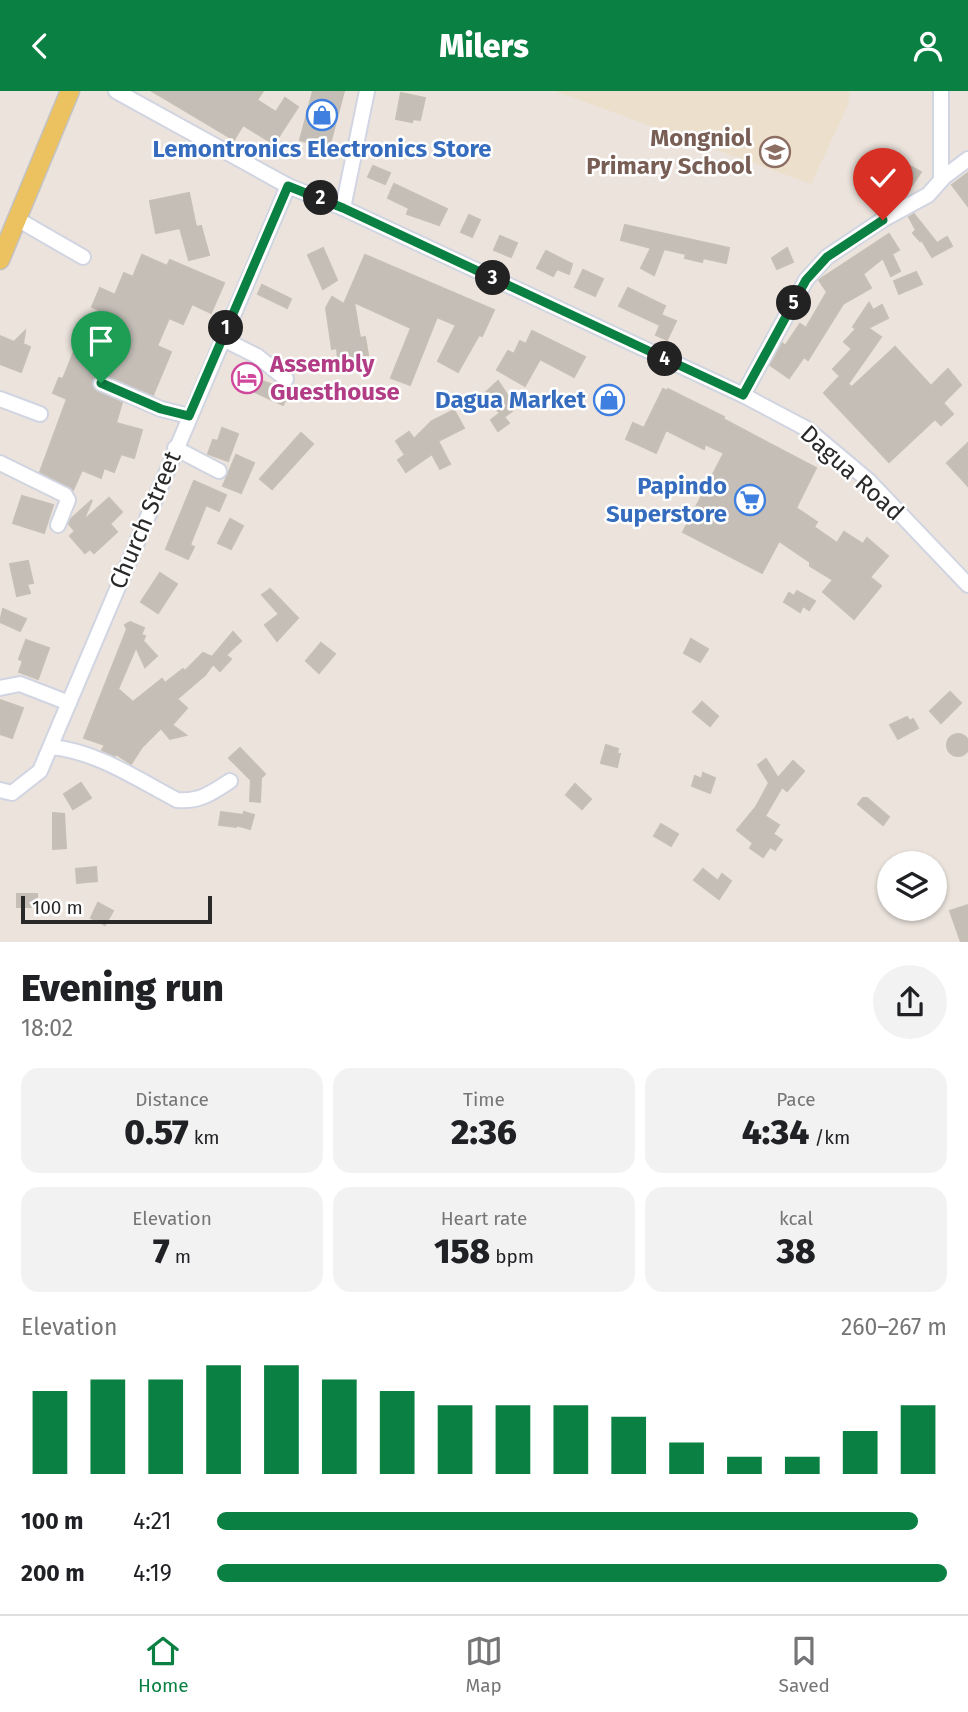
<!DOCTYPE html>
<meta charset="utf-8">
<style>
body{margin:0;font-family:"Fira Sans",sans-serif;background:#f2f2f2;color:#202124;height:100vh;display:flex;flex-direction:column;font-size:26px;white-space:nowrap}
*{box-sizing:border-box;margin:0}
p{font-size:23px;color:#757577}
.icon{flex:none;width:38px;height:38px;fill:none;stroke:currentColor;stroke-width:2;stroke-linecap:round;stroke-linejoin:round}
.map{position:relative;height:851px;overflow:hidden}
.side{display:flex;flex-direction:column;background:#fff;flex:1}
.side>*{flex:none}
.fabs{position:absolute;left:877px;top:760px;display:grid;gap:14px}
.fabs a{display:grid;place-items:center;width:70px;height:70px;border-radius:50%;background:#fff;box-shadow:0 2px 5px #0004;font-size:35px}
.scale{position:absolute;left:21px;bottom:18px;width:191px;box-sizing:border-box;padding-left:7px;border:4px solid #292929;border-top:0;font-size:19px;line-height:24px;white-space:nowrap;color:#292929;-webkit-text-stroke:5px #fff;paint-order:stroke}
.pin{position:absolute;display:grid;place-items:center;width:60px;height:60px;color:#fff;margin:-72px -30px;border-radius:50% 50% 50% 0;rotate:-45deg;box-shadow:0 0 7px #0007}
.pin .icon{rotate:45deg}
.km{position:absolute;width:35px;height:35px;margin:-18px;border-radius:50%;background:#222;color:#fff;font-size:19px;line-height:35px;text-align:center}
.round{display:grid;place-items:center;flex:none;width:74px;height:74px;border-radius:37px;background:#f2f2f2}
.overview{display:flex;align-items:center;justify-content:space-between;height:119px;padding:0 21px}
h1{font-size:38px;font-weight:800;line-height:52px}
.stats{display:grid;grid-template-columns:repeat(3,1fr);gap:10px;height:119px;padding:7px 21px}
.stats div{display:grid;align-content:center;border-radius:18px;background:#f2f2f2;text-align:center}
.stats b{font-size:35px;font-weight:800}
.stats small{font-size:19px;font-weight:400}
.stats p{font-size:19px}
.chart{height:196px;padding:14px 21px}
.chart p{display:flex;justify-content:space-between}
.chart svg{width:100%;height:126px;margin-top:7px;stroke:#0b8043;stroke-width:6}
ul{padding:0 21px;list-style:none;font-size:23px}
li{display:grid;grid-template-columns:112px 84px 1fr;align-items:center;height:52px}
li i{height:18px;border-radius:9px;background:#0b8043}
header{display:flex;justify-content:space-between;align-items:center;height:91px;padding:0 21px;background:#0b8043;color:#fff;font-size:32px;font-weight:800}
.menu{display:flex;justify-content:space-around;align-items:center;height:98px;border-top:2px solid #e0e0e0;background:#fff;font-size:19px;color:#757577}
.menu a{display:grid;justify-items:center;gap:4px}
.menu .selected{color:#0b8043}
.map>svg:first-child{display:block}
.education{fill:#ecdfcb}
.building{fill:#c4beb7;stroke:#c6bfb5;stroke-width:2}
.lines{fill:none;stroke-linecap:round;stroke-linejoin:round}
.minor-casing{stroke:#d1d5e2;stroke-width:18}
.major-casing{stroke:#c3c3c3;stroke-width:21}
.minor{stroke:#fff;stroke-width:14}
.major{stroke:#ecc160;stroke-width:18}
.route-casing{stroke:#fff;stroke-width:14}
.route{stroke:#0b8043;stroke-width:9}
.labels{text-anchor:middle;stroke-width:5;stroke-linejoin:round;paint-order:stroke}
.education-label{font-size:24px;font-weight:bold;fill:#785e54;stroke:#fff;text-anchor:end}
.shop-label{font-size:24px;font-weight:bold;fill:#366cbe;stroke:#fff;text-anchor:end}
.hotel-label{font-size:24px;font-weight:bold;fill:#b23c85;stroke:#fff;text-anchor:start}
.street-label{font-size:24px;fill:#292929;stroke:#fff}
</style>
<header><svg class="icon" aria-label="back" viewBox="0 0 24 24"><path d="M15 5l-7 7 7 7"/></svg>Milers<svg class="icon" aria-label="person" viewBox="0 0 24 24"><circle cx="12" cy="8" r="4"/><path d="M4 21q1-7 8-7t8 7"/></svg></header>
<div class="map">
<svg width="968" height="851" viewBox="0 0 968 851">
<rect width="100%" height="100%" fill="#ebe3dc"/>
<polygon class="education" points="555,0 850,0 848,14 811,93"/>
<g class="building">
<polygon points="152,0 263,0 257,9 276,21 285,7 298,16 274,53 243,34 234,49"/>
<polygon points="313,0 344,0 329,57 300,49"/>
<polygon points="401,2 425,7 420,29 413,28 412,31 396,28"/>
<polygon points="903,71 921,81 910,97 893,85"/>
<polygon points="373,75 390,82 385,93 368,86"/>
<polygon points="968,82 968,115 952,94"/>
<polygon points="394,93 447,118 439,134 407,123 409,117 388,107"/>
<polygon points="189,102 196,136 201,135 209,164 189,169 180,137 156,142 150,110"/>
<polygon points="914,123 937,152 947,146 952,155 932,166 921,148 920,150 913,142 916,139 909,126"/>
<polygon points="469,124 480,129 472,146 461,141"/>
<polygon points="625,134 729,157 726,172 703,167 702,171 685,167 686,163 664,158 654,184 641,177 651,157 621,149"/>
<polygon points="889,143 899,159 892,163 900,180 891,185 883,167 863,183 871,197 843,213 808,269 804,266 789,287 770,274 782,252 785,255 800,233 806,237 827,201 819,189"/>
<polygon points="500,145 517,152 511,166 494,159"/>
<polygon points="323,157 337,189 323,198 308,164"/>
<polygon points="787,157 793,171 777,178 772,167"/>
<polygon points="546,160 572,173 569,183 557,178 553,185 537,177"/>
<polygon points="142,164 167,175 170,169 224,192 211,222 192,213 183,233 169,227 157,255 171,261 153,304 104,283 96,284 93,288 94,298 122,311 116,332 142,339 134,367 121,363 114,381 104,377 101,387 82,379 73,399 40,381 67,308 53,302 59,287 63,288 80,246 86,249 99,219 92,216 100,197 115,204 124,182 133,186"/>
<polygon points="365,164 494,219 482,245 479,244 458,281 438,270 456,234 437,226 410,294 391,287 411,237 354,211 360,247 365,246 368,264 338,268 337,257 332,258 326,217 332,206 344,213"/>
<polygon points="583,179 603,188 595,205 575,196"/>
<polygon points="916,181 922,193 899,203 894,190"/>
<polygon points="262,194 291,208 287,217 258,203"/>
<polygon points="628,197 665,215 661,224 676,230 667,249 656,244 660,234 619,215"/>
<polygon points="869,212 873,219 882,214 888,227 868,237 881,246 848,293 852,296 895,256 931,295 948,278 961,294 943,312 953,323 941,334 935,328 889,371 824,302 840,285 833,278 852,258 844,251 856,238 853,236"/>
<polygon points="25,240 23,253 30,256 21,281 0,273 0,245 14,251"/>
<polygon points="532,240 585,266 574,286 540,268 525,295 497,279 508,260 514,263 520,250 526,253"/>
<polygon points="244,275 257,280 254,287 290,300 283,314 237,293"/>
<polygon points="498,290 516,317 504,326 509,332 498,340 491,329 500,322 483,304"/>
<polygon points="663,298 667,300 668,298 724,326 723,328 816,377 796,417 817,431 814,436 837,452 844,441 863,453 867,447 888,465 870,486 881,495 854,528 823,501 833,489 810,475 810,471 779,450 762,482 683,441 724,362 705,353 704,358 666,339 656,362 626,348 633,332 644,337"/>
<polygon points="454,319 464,337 438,350 450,373 440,378 432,363 406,381 398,369 405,364 396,350 409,341 414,348 432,330"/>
<polygon points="222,337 238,343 228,370 208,363 213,349 218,350"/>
<polygon points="301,342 313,353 272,398 260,388"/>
<polygon points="968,352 968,395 947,372"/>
<polygon points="236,364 254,372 241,402 223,395"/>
<polygon points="194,390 226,404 219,420 206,414 190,454 194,456 188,468 166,458"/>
<polygon points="22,405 53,414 44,442 13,432"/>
<polygon points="109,407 122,421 110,433 117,441 94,462 90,458 85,462 70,445 75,440 69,433 71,428 92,409 83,430"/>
<polygon points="230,428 243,435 231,458 218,452"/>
<polygon points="28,470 33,492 27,493 30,502 17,505 10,473"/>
<polygon points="160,482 177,493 158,522 141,511"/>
<polygon points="270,498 298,527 277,550 265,534 279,523 262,504"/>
<polygon points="797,500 815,510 809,519 803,515 800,521 784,511 789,502 794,505"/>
<polygon points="3,518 26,528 20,540 0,531"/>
<polygon points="130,531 144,537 141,544 145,545 143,550 157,565 145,576 136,556 118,598 133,611 162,588 165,592 183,578 185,580 203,562 212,566 233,541 241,550 226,564 231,568 220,580 213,573 205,584 177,608 187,617 172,634 186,644 170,648 161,637 142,656 131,673 116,663 115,665 102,659 105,654 84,647 127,538 125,534"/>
<polygon points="691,548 708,558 700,571 684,562"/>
<polygon points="26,549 49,557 38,588 19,581 23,570 19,568"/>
<polygon points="321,552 335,563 319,582 306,570"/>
<polygon points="950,601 961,612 941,632 930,620"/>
<polygon points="0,609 23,617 12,647 0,643"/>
<polygon points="702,611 718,625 710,635 693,621"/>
<polygon points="907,626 910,630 913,628 918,637 898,648 890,634"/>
<circle cx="958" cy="654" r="11"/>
<polygon points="606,654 618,658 617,663 620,663 617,676 601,672"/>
<polygon points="240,657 265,683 261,687 260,711 250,710 251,689 229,667"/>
<polygon points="766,668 778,687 793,670 804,680 787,700 782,696 765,725 779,734 773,743 782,749 775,759 770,756 763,766 750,757 753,752 737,739 756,716 769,692 758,674"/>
<polygon points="703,682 715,687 710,702 692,695 695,685 702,688"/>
<polygon points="81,692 91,707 73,718 64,703"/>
<polygon points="575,693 591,708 582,718 566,704"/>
<polygon points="863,707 867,707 889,726 883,734 858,713"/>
<polygon points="221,721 243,724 244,721 254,724 250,738 236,734 236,736 219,734"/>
<polygon points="53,722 64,723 66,757 53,758"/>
<polygon points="661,733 678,743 671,755 654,745"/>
<polygon points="96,776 97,790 77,792 76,778"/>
<polygon points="703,778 718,790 722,783 731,790 719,808 694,789"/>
<rect x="17" y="803" width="20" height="13"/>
<polygon points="98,812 113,820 105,834 91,827"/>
<polygon points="968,814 968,851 961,851 950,820"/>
</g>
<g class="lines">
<g class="minor-casing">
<g id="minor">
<polyline points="116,0 288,95 343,117 743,304 807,338 869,390 968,494"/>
<polyline points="941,0 941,89"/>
<polyline points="343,117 367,0"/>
<polyline points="17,128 83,166"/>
<polyline points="221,247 257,265 286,288"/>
<polyline points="101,292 161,318 189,325"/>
<polyline points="743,304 806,189 827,166 882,129 928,104 944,86 968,68"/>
<polyline points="0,308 40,323"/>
<polyline points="175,357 219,380"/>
<polyline points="0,372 65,404 68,409 58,434"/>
<polyline points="0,597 20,593 69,612"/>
<path d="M51,656C96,660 137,688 177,709C199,711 212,702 230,690"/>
<polyline points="0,699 12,702 40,680 288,95"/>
</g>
</g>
<g class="major-casing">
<polyline id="major" points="0,169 70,0"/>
</g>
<use href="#minor" class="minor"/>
<use href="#major" class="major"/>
</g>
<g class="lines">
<g class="route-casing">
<polyline id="route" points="101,292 161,318 189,325 288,95 343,117 743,304 806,189 827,166 883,129"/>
</g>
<use href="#route" class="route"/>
</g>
<defs>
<g id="shop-ring" transform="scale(1.575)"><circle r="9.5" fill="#fff" stroke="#3f7fe0" stroke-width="1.5"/><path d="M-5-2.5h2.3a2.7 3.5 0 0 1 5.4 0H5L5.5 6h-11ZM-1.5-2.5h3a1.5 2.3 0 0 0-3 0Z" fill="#3f7fe0"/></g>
<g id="school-ring" transform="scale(1.575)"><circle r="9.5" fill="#fff" stroke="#8d6e63" stroke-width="1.5"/><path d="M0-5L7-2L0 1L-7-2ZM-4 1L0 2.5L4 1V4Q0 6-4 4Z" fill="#8d6e63"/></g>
<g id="hotel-ring" transform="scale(1.575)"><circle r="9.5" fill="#fff" stroke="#d1479c" stroke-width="1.5"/><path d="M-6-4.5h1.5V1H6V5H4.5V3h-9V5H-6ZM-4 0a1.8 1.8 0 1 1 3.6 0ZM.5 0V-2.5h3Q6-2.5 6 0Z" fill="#d1479c"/></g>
<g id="supermarket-ring" transform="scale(1.575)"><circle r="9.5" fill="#fff" stroke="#3f7fe0" stroke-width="1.5"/><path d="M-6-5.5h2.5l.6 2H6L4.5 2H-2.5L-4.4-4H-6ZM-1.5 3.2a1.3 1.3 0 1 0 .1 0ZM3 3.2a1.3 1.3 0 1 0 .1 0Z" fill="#3f7fe0"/></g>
</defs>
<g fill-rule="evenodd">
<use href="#shop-ring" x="322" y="24"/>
<use href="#school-ring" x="775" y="61"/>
<use href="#hotel-ring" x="247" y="287"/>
<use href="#shop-ring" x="609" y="309"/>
<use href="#supermarket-ring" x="750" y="409"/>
</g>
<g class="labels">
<g class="education-label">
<text x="752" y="55">Mongniol<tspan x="752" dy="28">Primary School</tspan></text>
</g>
<g class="shop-label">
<text x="322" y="66" text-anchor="middle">Lemontronics Electronics Store</text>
<text x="586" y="317">Dagua Market</text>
<text x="727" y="403">Papindo<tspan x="727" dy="28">Superstore</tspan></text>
</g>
<g class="hotel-label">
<text x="270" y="281">Assembly<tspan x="270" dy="28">Guesthouse</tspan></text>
</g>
<g class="street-label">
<text transform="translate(852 382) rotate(42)" y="8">Dagua Road</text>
<text transform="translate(145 429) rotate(-67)" y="8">Church Street</text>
</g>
</g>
</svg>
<div class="fabs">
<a><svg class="icon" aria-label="layers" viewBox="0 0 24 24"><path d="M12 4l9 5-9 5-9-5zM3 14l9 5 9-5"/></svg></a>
</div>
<div class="scale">100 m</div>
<div class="pin" style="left:101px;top:292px;background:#1e9e55"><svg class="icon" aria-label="arrive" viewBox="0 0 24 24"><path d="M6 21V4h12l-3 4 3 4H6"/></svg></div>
<div class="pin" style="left:883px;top:129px;background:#d93025"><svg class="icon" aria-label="check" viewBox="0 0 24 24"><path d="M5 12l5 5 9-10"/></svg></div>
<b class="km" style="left:226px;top:237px">1</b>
<b class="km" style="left:321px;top:107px">2</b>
<b class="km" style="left:493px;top:187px">3</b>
<b class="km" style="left:665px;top:268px">4</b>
<b class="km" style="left:794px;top:212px">5</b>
</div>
<section class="side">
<div class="overview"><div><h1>Evening run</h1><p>18:02</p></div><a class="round"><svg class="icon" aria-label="share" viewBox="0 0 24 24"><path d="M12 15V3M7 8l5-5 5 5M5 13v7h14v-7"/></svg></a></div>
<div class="stats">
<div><p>Distance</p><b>0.57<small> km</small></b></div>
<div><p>Time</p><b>2:36</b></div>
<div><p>Pace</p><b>4:34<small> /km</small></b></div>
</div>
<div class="stats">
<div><p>Elevation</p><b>7<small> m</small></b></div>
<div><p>Heart rate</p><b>158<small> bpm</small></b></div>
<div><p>kcal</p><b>38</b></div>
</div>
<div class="chart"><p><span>Elevation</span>260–267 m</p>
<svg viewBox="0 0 160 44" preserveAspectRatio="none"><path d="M5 44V15M15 44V11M25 44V11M35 44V6M45 44V6M55 44V11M65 44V15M75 44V20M85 44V20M95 44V20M105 44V24M115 44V33M125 44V38M135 44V38M145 44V29M155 44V20"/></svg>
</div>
<ul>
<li><b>100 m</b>4:21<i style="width:96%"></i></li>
<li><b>200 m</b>4:19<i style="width:100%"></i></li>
</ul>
</section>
<nav class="menu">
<a class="selected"><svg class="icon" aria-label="home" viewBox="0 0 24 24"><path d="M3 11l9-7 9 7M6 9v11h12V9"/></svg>Home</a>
<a><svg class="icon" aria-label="map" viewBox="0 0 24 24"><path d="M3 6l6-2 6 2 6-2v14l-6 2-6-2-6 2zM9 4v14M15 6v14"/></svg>Map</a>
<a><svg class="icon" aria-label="saved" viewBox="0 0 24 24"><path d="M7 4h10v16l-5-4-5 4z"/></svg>Saved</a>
</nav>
